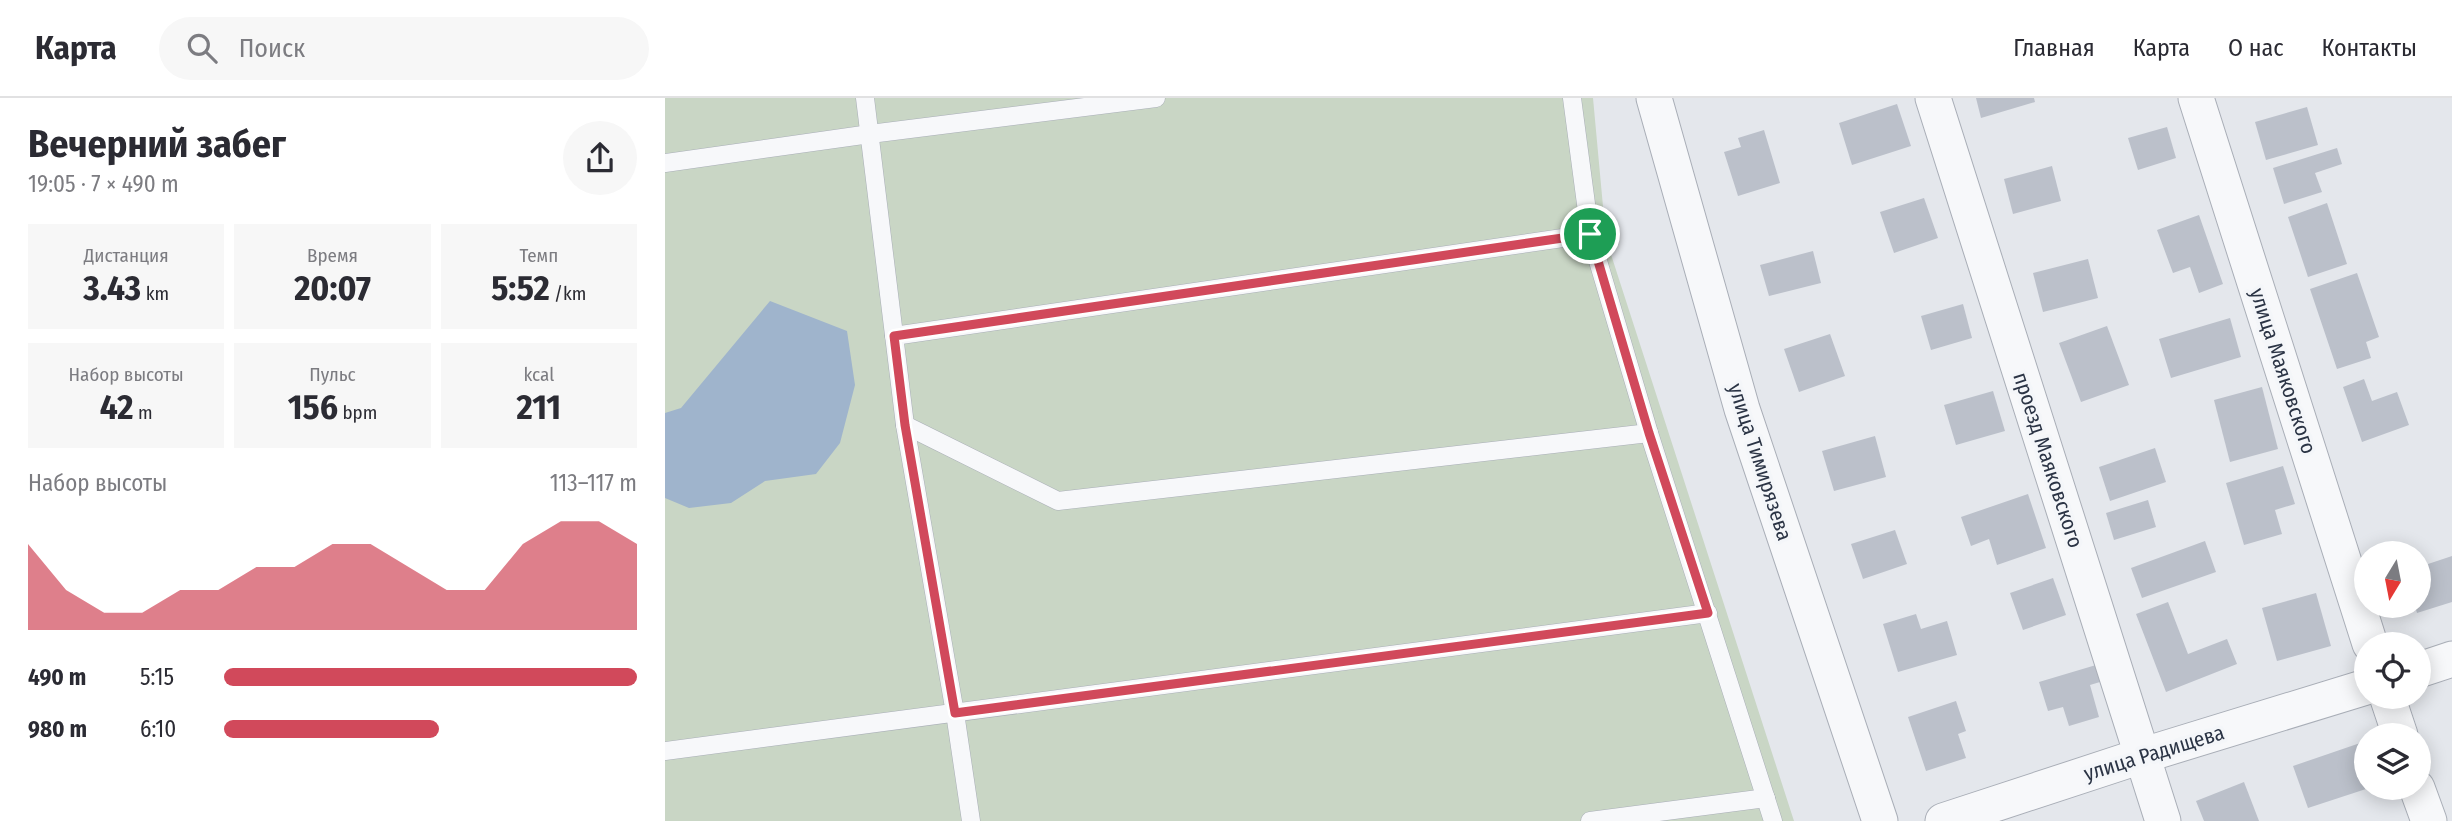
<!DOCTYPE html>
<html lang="ru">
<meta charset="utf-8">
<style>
body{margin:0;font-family:"Fira Sans Condensed",sans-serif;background:#f7f7f7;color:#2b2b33;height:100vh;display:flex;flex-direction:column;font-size:26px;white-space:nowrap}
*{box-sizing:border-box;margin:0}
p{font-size:23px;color:#7c7c81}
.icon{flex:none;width:38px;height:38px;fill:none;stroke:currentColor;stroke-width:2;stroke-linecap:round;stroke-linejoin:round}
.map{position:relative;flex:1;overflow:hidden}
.panel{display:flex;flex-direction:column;background:#fff;width:665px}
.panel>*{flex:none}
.needle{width:46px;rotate:190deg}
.controls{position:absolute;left:1689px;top:443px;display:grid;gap:14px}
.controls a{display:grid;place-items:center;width:77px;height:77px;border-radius:50%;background:#fff;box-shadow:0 4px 18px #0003;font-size:35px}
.pin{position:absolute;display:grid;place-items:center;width:60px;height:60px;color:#fff;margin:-30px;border:4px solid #fff;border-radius:50%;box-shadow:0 2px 7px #0007}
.round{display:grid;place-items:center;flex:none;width:74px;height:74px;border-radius:37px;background:#f7f7f7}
.overview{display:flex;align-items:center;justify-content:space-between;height:119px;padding:0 28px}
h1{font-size:38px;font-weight:700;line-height:52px}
.stats{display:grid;grid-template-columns:repeat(3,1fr);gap:10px;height:119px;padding:7px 28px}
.stats div{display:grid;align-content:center;border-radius:0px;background:#f7f7f7;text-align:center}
.stats b{font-size:35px;font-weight:700}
.stats small{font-size:19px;font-weight:400}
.stats p{font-size:19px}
.chart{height:196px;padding:14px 28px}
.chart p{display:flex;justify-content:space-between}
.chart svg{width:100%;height:126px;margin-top:7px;fill:#d1495b;opacity:.7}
ul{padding:0 28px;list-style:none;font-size:23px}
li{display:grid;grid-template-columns:112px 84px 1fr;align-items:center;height:52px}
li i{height:18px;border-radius:9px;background:#d1495b}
header{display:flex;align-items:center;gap:42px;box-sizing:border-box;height:98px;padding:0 35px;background:#fff;border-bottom:2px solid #e1e1e2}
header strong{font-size:33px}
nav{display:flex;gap:38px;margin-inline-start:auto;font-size:24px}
.search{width:490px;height:63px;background:#f7f7f7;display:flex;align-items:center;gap:18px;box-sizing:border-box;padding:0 24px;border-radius:38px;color:#7c7c81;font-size:26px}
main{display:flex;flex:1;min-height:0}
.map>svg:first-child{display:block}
.green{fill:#c9d6c5}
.water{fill:#9fb4cc}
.building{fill:#bbc0ca}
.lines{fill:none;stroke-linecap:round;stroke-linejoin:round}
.lane-casing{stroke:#a9aeb7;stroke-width:19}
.street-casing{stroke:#a9aeb7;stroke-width:37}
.lane{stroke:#f7f8fa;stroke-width:18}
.street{stroke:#f7f8fa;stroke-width:35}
.route-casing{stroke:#fff;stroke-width:14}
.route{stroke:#d1495b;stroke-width:9}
.labels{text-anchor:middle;stroke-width:7;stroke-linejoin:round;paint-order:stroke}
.street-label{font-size:21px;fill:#2b3445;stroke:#f4f6f9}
</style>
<header>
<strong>Карта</strong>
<div class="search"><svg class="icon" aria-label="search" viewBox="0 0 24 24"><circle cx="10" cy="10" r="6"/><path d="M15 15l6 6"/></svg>Поиск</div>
<nav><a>Главная</a><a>Карта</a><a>О нас</a><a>Контакты</a></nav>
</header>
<main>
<section class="panel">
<div class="overview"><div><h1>Вечерний забег</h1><p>19:05 · 7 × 490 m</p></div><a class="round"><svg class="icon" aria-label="share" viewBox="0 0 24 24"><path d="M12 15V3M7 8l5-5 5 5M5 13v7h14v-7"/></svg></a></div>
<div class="stats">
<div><p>Дистанция</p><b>3.43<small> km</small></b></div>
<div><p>Время</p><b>20:07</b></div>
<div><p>Темп</p><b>5:52<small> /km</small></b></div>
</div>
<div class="stats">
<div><p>Набор высоты</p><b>42<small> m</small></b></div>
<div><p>Пульс</p><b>156<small> bpm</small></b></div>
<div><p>kcal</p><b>211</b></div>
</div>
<div class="chart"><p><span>Набор высоты</span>113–117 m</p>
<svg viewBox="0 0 160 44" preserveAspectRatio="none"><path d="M0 44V14L10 30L20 38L30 38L40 30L50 30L60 22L70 22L80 14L90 14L100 22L110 30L120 30L130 14L140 6L150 6L160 14V44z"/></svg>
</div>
<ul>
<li><b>490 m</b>5:15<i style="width:100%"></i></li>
<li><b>980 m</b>6:10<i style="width:52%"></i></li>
</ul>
</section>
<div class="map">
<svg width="1787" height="723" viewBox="0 0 1787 723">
<rect width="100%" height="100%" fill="#e4e7ec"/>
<polygon class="green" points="0,0 928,0 941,141 1129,723 0,723"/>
<polygon class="water" points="105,203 182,233 190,287 175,345 151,376 100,383 66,405 24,410 0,400 0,315 16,310"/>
<g class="building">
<polygon points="1311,0 1369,0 1370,4 1316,20"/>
<polygon points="1232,6 1246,48 1187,67 1174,25"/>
<polygon points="1642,9 1653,47 1601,62 1590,24"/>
<polygon points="1502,29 1511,60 1473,72 1463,40"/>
<polygon points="1099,32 1115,85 1073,98 1059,54 1076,49 1073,40"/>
<polygon points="1672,50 1677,66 1650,75 1657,94 1619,106 1608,70"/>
<polygon points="1387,68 1396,103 1348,116 1339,81"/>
<polygon points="1259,100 1273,140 1229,155 1215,114"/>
<polygon points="1662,105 1682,166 1643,179 1623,119"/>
<polygon points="1534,117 1558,186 1534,195 1525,169 1508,175 1492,132"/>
<polygon points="1148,153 1156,185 1104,198 1095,167"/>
<polygon points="1423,161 1433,200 1378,214 1368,175"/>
<polygon points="1692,175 1714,239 1701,244 1706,260 1672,271 1645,191"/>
<polygon points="1298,206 1307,240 1266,252 1256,218"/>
<polygon points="1565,220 1576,259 1506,280 1494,241"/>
<polygon points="1442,228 1464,287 1416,304 1394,245"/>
<polygon points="1165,236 1180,278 1134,294 1119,251"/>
<polygon points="1699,281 1707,303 1732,294 1744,327 1697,344 1678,289"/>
<polygon points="1597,289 1613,351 1565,364 1549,302"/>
<polygon points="1328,293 1340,333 1291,347 1279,307"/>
<polygon points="1210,338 1221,379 1169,393 1157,353"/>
<polygon points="1490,350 1501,384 1445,403 1434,369"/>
<polygon points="1618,368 1630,406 1610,412 1617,436 1579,447 1561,385"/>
<polygon points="1363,396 1381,450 1332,467 1324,441 1306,448 1296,419"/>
<polygon points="1483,402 1491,429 1449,442 1441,415"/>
<polygon points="1230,432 1242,466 1198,481 1186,446"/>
<polygon points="1540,443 1551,474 1477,500 1466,470"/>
<polygon points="1787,458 1787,504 1752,515 1750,508 1754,508 1754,469"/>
<polygon points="1388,480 1401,517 1358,532 1345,495"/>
<polygon points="1651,495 1666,548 1612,563 1597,510"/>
<polygon points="1503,504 1523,556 1562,541 1572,566 1501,594 1471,516"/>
<polygon points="1251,516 1256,531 1282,523 1292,557 1233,574 1218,526"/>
<polygon points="1431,567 1435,584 1425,587 1434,619 1404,628 1398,609 1383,613 1374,584"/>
<polygon points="1291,603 1301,633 1293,636 1301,660 1261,673 1243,619"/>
<polygon points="1701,643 1701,691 1643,710 1628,668"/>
<polygon points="1579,684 1594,723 1539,723 1531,703"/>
</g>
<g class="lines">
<g class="lane-casing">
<g id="lane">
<polyline points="200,0 240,327 290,615 306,723"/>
<polyline points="907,0 925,136 984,335 1108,723"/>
<polyline points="0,65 205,36 491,0"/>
<polyline points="229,238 925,136"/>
<polyline points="240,327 393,403 984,335"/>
<polyline points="0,653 1043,515"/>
<polyline points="925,723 1101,700"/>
</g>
</g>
<g class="street-casing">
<g id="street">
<polyline points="989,0 1077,311 1215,723"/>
<polyline points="1268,0 1498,723"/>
<polyline points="1531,0 1705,546"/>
<polyline points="1754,572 1787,561"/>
<polyline points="1722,598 1735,637"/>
<polyline points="1752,690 1764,723"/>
<polyline points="1278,723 1476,658 1701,589"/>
</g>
</g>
<use href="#lane" class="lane"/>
<use href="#street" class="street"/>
</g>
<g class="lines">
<g class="route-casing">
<polygon id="route" points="925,136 984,335 1043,515 290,615 240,327 229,238"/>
</g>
<use href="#route" class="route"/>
</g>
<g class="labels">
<g class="street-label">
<text transform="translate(1618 273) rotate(72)" y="7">улица Маяковского</text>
<text transform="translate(1383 362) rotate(72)" y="7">проезд Маяковского</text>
<text transform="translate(1095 364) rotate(72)" y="7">улица Тимирязева</text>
<text transform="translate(1489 655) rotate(-17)" y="7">улица Радищева</text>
</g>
</g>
</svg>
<div class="controls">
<a><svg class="needle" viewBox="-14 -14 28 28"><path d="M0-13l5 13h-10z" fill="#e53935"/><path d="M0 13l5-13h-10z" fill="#7c7c81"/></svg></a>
<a><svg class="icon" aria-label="locate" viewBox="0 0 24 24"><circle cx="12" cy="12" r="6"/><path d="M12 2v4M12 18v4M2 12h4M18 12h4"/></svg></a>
<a><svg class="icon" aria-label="layers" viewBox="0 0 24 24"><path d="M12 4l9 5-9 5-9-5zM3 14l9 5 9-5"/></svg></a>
</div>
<div class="pin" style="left:925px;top:136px;background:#1e9e55"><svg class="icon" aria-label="arrive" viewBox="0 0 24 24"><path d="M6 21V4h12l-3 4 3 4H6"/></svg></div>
</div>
</main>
